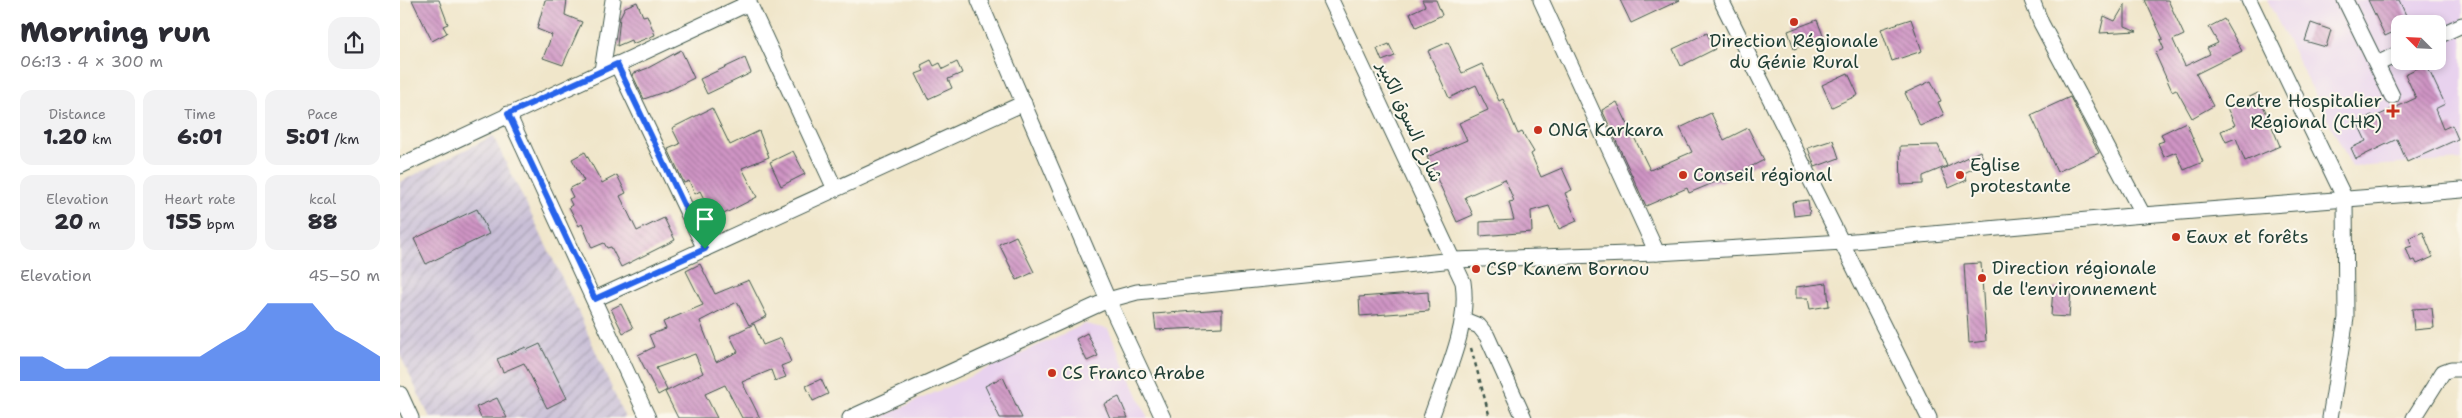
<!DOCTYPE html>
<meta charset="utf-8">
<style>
body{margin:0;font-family:"Shantell Sans","Playpen Sans Arabic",sans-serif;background:#f2f2f3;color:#2b2b33;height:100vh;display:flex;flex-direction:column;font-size:19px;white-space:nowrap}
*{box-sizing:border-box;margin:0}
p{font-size:16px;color:#7c7c81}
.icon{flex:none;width:28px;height:28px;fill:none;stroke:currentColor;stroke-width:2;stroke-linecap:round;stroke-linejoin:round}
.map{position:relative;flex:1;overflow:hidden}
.panel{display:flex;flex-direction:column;background:#fff;width:400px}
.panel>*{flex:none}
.needle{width:32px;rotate:294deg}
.tools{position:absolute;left:1991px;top:15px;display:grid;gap:10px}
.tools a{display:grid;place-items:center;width:55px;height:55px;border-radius:10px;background:#fff;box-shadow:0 2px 8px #0003;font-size:25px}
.pin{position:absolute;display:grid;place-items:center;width:42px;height:42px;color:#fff;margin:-51px -21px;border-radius:50% 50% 50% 0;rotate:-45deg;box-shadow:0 0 5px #0007}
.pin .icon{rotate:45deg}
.round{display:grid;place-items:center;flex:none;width:52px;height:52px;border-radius:15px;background:#f2f2f3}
.overview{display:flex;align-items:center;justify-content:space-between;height:85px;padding:0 20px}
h1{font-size:28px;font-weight:800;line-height:38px}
.stats{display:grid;grid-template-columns:repeat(3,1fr);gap:8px;height:85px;padding:5px 20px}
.stats div{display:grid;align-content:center;border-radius:12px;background:#f2f2f3;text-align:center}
.stats b{font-size:21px;font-weight:800}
.stats small{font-size:14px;font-weight:400}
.stats p{font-size:14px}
.chart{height:140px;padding:10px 20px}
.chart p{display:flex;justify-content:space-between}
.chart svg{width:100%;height:90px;margin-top:5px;fill:#2563eb;opacity:.7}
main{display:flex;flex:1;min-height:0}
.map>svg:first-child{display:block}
.built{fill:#e8d2ee;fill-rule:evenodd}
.industrial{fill:url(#industrial-furrows)}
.building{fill:url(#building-back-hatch)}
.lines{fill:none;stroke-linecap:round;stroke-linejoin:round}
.minor-casing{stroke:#3e564a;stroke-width:17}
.path{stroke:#3e564a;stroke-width:2.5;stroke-dasharray:4 4;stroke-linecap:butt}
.minor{stroke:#fff;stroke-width:15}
.route-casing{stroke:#fff;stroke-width:10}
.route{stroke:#2563eb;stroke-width:6}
.poi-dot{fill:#c8321e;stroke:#fbf7ec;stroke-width:2}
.labels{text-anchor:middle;stroke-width:4;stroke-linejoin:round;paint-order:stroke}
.poi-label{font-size:18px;fill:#1f3d34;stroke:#fbf7ec;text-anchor:start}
.street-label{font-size:18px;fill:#1f3d34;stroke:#fbf7ec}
</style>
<main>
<section class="panel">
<div class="overview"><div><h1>Morning run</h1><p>06:13 · 4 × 300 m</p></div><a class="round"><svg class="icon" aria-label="share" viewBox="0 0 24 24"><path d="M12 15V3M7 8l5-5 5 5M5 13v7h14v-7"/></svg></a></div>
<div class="stats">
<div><p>Distance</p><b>1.20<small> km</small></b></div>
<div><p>Time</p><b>6:01</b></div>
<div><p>Pace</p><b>5:01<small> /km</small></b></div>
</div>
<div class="stats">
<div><p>Elevation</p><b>20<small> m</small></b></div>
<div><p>Heart rate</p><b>155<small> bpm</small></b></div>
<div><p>kcal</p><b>88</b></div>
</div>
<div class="chart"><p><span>Elevation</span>45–50 m</p>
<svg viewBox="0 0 160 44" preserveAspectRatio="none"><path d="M0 44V32L10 32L20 38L30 38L40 32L50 32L60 32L70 32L80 32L90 25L100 19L110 6L120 6L130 6L140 19L150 25L160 32V44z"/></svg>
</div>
</section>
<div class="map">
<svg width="2062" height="418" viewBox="0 0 2062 418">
<defs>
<pattern id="industrial-furrows" width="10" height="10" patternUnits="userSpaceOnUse" patternTransform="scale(1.25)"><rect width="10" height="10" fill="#c9bfd7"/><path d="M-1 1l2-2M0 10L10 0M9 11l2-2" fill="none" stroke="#a39caf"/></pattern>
<pattern id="building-back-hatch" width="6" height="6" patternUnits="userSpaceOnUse" patternTransform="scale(1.25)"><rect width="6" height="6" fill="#cf94c4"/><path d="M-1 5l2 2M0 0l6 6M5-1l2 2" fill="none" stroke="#a77aa0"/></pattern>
</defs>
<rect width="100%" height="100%" fill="#fbf7ec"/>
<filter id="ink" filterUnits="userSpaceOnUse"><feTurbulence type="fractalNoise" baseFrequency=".02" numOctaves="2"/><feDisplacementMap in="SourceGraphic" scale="10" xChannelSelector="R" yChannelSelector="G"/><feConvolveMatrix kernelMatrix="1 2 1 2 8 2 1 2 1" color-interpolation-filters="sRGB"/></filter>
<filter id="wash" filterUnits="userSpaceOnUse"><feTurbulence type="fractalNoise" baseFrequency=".0096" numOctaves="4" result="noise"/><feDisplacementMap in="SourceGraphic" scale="20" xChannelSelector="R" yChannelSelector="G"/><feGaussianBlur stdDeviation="1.12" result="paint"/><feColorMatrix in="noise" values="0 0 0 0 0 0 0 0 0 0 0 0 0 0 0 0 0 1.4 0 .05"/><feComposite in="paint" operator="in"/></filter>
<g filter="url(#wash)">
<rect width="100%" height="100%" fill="#f0e6ca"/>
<g class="built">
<path d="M1867,0H2062V160L1952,167ZM2000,24H2038V61H2000Z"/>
<polygon points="685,324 708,329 748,418 479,418"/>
</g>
<polygon class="industrial" points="93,136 177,309 225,418 30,418 0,355 0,182"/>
<g id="blocks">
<g class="building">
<polygon points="12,0 39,0 48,24 43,26 47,33 32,41"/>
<polygon points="145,0 167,0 165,15 182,22 163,65 143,58 152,35 137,29"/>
<polygon points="1022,0 1036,0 1042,15 1016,27 1010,13 1025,6"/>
<polygon points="1220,0 1280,0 1231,23"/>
<polygon points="1745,0 1768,0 1784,35 1773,40 1785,66 1810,54 1807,48 1818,43 1809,27 1824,19 1842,51 1796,74 1813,106 1792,118 1776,89 1772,91 1755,53 1764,49 1760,40 1763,39"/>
<polygon points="1968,0 1999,0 2010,24 2000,24 2000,29 1985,36"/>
<polygon points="237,2 243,16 247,15 255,35 232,44 231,40 217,46 220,17 225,7"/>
<polygon points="1725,4 1725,26 1737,31 1700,33 1704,16 1715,21"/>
<polygon points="1511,19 1522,51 1492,61 1481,29"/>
<polygon points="1417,20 1424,38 1394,49 1388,31"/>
<polygon points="1911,23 1931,30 1926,47 1905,41"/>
<polygon points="1307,33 1315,49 1281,66 1273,49"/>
<polygon points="1048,42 1062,73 1082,64 1099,101 1103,99 1118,134 1122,132 1134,152 1131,154 1141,177 1162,168 1172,190 1165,193 1177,221 1159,229 1149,206 1131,211 1132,232 1080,236 1080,222 1114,220 1109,202 1114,201 1105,179 1065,197 1073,215 1057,222 1027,157 1067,140 1059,123 1088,110 1076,85 1049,98 1028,51"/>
<polygon points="989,44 995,56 982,61 977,49"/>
<polygon points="281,50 294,78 272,89 244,99 232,74 248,68"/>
<polygon points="345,58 351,73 307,94 300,79"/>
<polygon points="531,60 534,66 540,63 543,69 557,62 562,73 548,79 552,88 528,99 516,74 524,71 521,65"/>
<polygon points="2026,64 2045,104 2035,109 2043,129 2052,125 2058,139 2007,162 1997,139 1956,159 1951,148 1966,141 1957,122 1972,115 1973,118 2016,98 2005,74"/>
<polygon points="1448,73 1458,95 1432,107 1422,85"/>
<polygon points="1531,81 1541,101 1538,102 1544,115 1520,126 1505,93"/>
<polygon points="1858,93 1880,146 1845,161 1836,138 1826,142 1821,131 1835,125 1827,108"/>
<polygon points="1670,97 1699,153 1657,172 1631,115"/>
<polygon points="1217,102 1250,170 1292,152 1280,128 1311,113 1324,140 1348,128 1364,160 1319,183 1318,181 1289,193 1287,188 1246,206 1202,110"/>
<polygon points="312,108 330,145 359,131 369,157 342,168 357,197 314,219 300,191 295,194 289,181 284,183 268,149 280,144 272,128"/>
<polygon points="1786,122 1803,162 1784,170 1776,152 1764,157 1758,143 1764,141 1761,134"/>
<polygon points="1433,140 1439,158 1415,167 1408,148"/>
<polygon points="1538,145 1547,166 1523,176 1523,184 1501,185 1500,146"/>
<polygon points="393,151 405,174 381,186 370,162"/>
<polygon points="1580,151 1585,163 1564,173 1567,180 1549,188 1541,170"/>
<polygon points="185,152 202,183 217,175 226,193 220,196 237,231 264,218 275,240 221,267 211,247 207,248 204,243 192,248 182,224 179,226 169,207 172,205 169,199 173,197 169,189 184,181 172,159"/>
<polygon points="1408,200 1410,214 1394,216 1392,202"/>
<polygon points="77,209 89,234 26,264 14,239"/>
<polygon points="2023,232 2033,257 2017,264 2015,260 2011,261 2006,248 2012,246 2009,238"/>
<polygon points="616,236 634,272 617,280 599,244"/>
<polygon points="1581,263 1586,341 1569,343 1564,264"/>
<polygon points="300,264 315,294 349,280 367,316 349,325 337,302 300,321 316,362 338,352 330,336 354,324 363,345 381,338 391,362 381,366 386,377 375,381 371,370 342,382 360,418 342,418 325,385 305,394 317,418 278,418 265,392 303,373 295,354 256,368 267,390 258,395 238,355 254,347 249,335 266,329 263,322 303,305 286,271"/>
<polygon points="1427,283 1429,306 1410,309 1408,298 1396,298 1396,287"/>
<polygon points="1653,288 1671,289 1669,317 1651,316"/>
<polygon points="1028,292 1029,311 960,316 959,297"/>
<polygon points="221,304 233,328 223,333 211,309"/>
<polygon points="2032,308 2034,328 2014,330 2012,309"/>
<polygon points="822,309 822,327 756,330 754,314"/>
<polygon points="687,333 698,356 687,361 676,339"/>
<polygon points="140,344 167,398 147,408 124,363 103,372 97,359 126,347 127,350"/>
<polygon points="603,377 622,418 600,418 585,386"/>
<polygon points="421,379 428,394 413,401 406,386"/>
<polygon points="719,397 728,418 710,418 704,404"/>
<polygon points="97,398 107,418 81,418 76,407"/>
</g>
</g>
</g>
<g filter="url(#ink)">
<use href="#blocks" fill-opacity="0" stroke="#3e564a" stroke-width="1"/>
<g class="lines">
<g class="minor-casing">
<g id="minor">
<polyline points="346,0 349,3 435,189"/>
<polyline points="579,0 708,300 763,418"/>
<path d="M931,0L1063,282C1070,327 1045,376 1031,418"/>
<polyline points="1141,0 1257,253"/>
<polyline points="1321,0 1529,418"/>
<polyline points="1632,0 1641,23 1743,215"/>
<polyline points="1849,0 1945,199 1946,318 1930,418"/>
<polyline points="1945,0 1992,96"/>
<polyline points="2038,36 2062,25"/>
<polyline points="217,64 305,249"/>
<polyline points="1977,64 2000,53"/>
<polyline points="202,71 213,0"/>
<polyline points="108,114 248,418"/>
<polyline points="0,166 349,3"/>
<polyline points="195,299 624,103"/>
<polyline points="1064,320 1079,326 1087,336 1124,418"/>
<polyline points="0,394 11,418"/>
<polyline points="450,418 708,300 737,292 1054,260 1257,253 1443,242 1743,215 2062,190"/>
<polyline points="2014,418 2043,372 2051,369 2062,369"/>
</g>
</g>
<polyline class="path" points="1071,348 1090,418"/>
<use href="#minor" class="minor"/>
</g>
</g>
<g class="lines" filter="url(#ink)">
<g class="route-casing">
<polygon id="route" points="217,64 305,249 195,299 108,114"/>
</g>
<use href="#route" class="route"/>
</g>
<g class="poi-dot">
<circle cx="1394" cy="22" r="5"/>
<path d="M1990.5 103.5h5v5h5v5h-5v5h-5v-5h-5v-5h5z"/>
<circle cx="1138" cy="130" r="5"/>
<circle cx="1283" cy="175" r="5"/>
<circle cx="1560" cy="175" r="5"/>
<circle cx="1776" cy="237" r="5"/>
<circle cx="1076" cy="269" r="5"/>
<circle cx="1582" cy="278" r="5"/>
<circle cx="652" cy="373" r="5"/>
</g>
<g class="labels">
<g class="poi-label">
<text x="1394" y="47" text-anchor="middle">Direction Régionale<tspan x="1394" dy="21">du Génie Rural</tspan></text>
<text x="1982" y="107" text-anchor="end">Centre Hospitalier<tspan x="1982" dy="21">Régional (CHR)</tspan></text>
<text x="1148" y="136">ONG Karkara</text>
<text x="1570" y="171">Eglise<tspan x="1570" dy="21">protestante</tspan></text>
<text x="1293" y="181">Conseil régional</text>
<text x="1786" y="243">Eaux et forêts</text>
<text x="1592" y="274">Direction régionale<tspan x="1592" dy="21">de l'environnement</tspan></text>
<text x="1086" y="275">CSP Kanem Bornou</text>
<text x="662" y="379">CS Franco Arabe</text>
</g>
<g class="street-label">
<text transform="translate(1010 122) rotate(65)" y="6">شارع السوق الكبير</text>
</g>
</g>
</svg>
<div class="tools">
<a><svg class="needle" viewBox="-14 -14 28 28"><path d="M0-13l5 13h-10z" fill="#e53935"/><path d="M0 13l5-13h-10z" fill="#7c7c81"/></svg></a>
</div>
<div class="pin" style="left:305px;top:249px;background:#1e9e55"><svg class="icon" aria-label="arrive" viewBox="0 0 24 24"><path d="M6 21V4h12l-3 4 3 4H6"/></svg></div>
</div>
</main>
